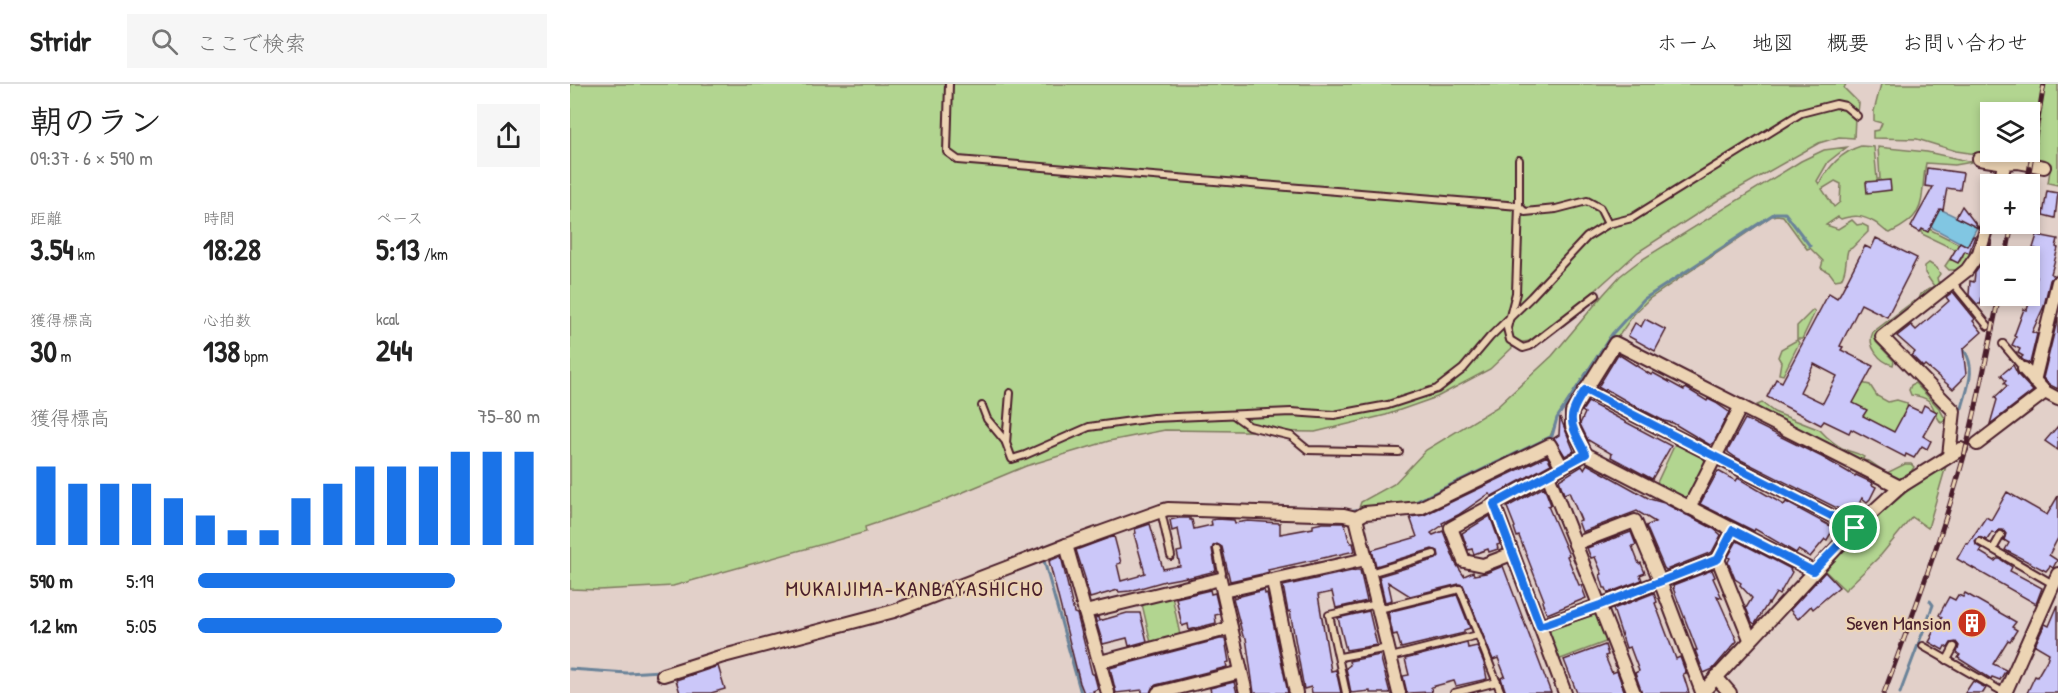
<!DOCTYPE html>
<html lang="ja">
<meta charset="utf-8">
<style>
body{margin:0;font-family:"Patrick Hand","Klee One",sans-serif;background:#f6f6f6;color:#222;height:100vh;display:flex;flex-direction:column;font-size:22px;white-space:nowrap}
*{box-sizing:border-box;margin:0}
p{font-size:20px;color:#767676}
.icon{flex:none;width:33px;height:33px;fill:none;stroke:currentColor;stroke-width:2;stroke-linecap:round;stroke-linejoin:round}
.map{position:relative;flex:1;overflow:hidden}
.panel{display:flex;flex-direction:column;background:#fff;width:570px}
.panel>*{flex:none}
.controls{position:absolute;left:1410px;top:18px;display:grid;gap:12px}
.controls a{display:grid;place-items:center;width:60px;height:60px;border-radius:0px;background:#fff;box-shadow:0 3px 9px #0003;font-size:30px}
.pin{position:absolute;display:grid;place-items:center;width:51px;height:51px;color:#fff;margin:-26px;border:3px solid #fff;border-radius:50%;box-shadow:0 2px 6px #0007}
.round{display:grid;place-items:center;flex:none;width:63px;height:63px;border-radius:0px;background:#f6f6f6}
.headline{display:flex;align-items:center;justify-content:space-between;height:102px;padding:0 30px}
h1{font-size:33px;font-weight:800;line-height:45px}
.metrics{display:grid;grid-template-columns:repeat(3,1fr);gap:9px;height:102px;padding:6px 30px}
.metrics div{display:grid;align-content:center}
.metrics b{font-size:30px;font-weight:800}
.metrics small{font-size:16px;font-weight:400}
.metrics p{font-size:16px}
.chart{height:168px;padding:12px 30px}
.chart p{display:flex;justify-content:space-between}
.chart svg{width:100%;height:108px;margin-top:6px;stroke:#1a73e8;stroke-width:6}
ul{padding:0 30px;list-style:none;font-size:20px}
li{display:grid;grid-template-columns:96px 72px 1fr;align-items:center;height:45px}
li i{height:15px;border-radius:8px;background:#1a73e8}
header{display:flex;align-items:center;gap:36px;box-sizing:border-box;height:84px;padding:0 30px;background:#fff;border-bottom:2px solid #e0e0e0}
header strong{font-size:28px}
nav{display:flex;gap:33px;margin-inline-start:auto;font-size:21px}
.search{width:420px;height:54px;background:#f6f6f6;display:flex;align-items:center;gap:15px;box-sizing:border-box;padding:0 21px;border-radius:0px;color:#767676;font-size:22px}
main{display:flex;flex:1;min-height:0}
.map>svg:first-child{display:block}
.green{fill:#b2d590;stroke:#7e7a5e;stroke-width:1.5;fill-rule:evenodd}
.water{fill:#81c6e2;stroke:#6b8399;stroke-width:1.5}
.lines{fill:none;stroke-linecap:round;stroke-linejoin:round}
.stream{stroke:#6b8399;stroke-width:3}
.building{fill:#cbc7f9;stroke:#4a1f2b;stroke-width:1.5;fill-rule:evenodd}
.lane-casing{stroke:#4a1f2b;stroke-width:10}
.street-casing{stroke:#4a1f2b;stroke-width:16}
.lane{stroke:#ecd4b4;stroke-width:6}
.street{stroke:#ecd4b4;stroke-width:12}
.rail-casing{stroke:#4a1f2b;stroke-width:5}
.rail{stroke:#ecd4b4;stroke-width:3;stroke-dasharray:9;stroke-linecap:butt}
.route-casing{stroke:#fff;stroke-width:12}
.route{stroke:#1a73e8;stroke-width:8}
.labels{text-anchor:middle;stroke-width:4.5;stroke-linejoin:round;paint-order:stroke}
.poi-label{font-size:20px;fill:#4a1f2b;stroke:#ecd4b4;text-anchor:end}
.neighbourhood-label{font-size:21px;letter-spacing:1.5px;fill:#4a1f2b;stroke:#ecd4b4}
</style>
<header>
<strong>Stridr</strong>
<div class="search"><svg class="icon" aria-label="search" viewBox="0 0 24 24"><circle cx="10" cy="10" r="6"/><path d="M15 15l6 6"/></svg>ここで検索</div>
<nav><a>ホーム</a><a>地図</a><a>概要</a><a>お問い合わせ</a></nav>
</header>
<main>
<section class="panel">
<div class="headline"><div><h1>朝のラン</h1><p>09:37 · 6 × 590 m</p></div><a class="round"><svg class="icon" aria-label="share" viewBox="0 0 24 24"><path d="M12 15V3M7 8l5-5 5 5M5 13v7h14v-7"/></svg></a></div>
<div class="metrics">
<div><p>距離</p><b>3.54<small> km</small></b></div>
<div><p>時間</p><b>18:28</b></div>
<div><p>ペース</p><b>5:13<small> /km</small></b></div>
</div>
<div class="metrics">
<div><p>獲得標高</p><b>30<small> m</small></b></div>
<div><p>心拍数</p><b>138<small> bpm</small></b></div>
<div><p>kcal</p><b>244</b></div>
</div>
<div class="chart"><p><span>獲得標高</span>75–80 m</p>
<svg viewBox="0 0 160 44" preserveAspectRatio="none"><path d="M5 44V12M15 44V19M25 44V19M35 44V19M45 44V25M55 44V32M65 44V38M75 44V38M85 44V25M95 44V19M105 44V12M115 44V12M125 44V12M135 44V6M145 44V6M155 44V6"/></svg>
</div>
<ul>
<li><b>590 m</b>5:19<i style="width:75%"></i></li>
<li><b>1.2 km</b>5:05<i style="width:89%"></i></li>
</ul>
</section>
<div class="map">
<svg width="1488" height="609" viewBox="0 0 1488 609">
<rect width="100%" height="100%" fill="#e2d0c9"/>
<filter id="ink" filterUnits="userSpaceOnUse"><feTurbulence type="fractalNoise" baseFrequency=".0167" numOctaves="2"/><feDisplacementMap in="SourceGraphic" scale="12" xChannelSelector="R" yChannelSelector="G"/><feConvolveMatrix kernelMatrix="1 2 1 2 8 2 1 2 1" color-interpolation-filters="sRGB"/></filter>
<g filter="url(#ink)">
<g class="green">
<path d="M0,0H1276L1274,4L1289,19L1288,29C1284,27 1281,22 1277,20C1265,14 1243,21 1232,26L1064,131C1108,105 1151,79 1195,55C1217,44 1240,22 1265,22C1273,22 1278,28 1285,33L1284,54L1269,53L1249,59L1150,115L1068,168L1018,213L960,257L953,258L943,263L920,285L867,313L816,331L745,348L595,346L539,357L456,382L372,417L295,443L296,448L103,502L29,506L0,505Z"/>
<path d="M1311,0H1488V101L1478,99L1481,80L1441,72L1426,73L1386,67L1347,55L1303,54V47L1309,46L1312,39L1304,37V27ZM1420,28H1460V68H1420Z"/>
<path d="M1291,62L1304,63L1307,95H1310L1308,63L1357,68L1402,78L1385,81L1356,79C1349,116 1360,130 1320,149C1312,147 1311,141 1304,138C1292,131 1284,131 1271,135L1268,133L1256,141L1268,145L1282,136L1287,141L1292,140L1298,143V148L1282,164L1278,166C1275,176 1277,187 1271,195L1265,196L1260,189L1251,184L1253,177L1240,164L1237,165L1213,132L1207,131L1202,132L1079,215L1064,230L1048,253L1040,252L988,332L978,358L848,421L788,427L791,418L824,400L856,366L927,323L982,272L1033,211L1050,192L1068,178L1231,77L1254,66L1277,63L1258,78L1247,97L1249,100C1259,83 1271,68 1291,62ZM1265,97L1271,100L1270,118L1264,123L1252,105Z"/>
<polygon points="1357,144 1405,168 1389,186 1379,186 1375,182 1379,176 1390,177 1393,172 1390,168 1352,150 1352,146"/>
<polygon points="1359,179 1367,184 1370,190 1367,194 1368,198 1372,198 1372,201 1352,217 1349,215 1351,210 1364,202 1355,189 1355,182"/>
<path d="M1344,217L1346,219L1311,251L1306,258L1324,277L1323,281C1310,278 1296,262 1303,248Z"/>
<polygon points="1243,226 1245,228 1232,255 1227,255 1227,242"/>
<polygon points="1227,256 1229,259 1213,291 1209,290 1211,278 1208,273 1211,265"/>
<path d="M1291,299L1300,301L1307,312L1318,318L1327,316L1337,319C1339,332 1332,344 1321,350L1291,333L1277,316Z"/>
<path d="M1345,299L1369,324L1376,336L1371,339C1360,324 1367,314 1341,311L1339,306L1341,301Z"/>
<path d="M1192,319L1204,328L1250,346C1257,354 1269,364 1279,367C1286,369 1288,369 1294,373L1292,376H1288L1187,326V321Z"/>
<polygon points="1105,360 1133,374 1137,380 1120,414 1112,416 1085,403"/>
<path d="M1293,376L1299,377L1317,389L1335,380H1341L1344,383C1332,407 1307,389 1291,381Z"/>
<path d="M1372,379L1376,382L1358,444L1342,433L1311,471L1275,506L1253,485C1290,447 1330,412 1372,379Z"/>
<polygon points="602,512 610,551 581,559 572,520"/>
<polygon points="1024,531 1030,535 1038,557 988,576 978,552 981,545"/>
</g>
<polygon class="water" points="1370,125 1407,143 1397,162 1361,143"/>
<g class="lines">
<g class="stream">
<path d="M1392,324C1397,304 1407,285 1394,266"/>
<polyline points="843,419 982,352 987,334 1042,250 1074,215 1205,129 1215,129 1240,162"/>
<polyline points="778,427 792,425"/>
<polyline points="473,473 511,609"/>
<polyline points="0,585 57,589 91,587"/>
<polyline points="1330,609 1363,521 1360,517"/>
</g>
</g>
<g class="building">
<polygon points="1357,84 1393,89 1390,106 1377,104 1373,126 1370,125 1358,148 1352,145 1350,148 1341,143 1363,103 1355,102"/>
<polygon points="1320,96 1321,106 1297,109 1296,98"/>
<polygon points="1477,107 1488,109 1485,134 1473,131"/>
<polygon points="1392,122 1408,143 1408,144 1386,133"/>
<polygon points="1467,151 1488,155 1486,163 1488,164 1481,190 1484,191 1480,196 1474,222 1462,248 1467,250 1460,279 1454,277 1451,274 1453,272 1448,269 1450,265 1442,261 1446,253 1444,252 1454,225 1457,226 1467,193 1461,192 1468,166 1463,164"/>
<polygon points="1403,152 1405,152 1399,169 1395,167 1388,179 1380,175 1390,158 1397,162"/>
<path d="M1306,154L1347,174L1317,233L1291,220L1270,262L1273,263L1271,266L1303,282L1283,319L1297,326L1293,332L1324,348L1338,322L1351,328L1354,321L1367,328L1353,352L1361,357L1357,365L1352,362L1344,374L1336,370L1335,373L1281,345L1279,349L1254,337L1251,341L1197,313L1206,295L1212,298L1259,209L1267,214L1270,210L1295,162L1301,165ZM1244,280L1267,292L1253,319L1230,308Z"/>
<polygon points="1422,156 1416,185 1414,185 1411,220 1407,220 1399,211 1400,197 1404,198 1405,189 1416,173"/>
<polygon points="1383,208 1405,235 1403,237 1412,248 1393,265 1396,290 1391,295 1392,296 1383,305 1355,281 1353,283 1342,272 1345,268 1327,252 1341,241 1346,246 1379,217 1376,213"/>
<polygon points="1488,233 1488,305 1480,301 1473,294"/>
<polygon points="1075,235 1096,246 1085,267 1058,252 1065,239 1071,243"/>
<polygon points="1048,270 1081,291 1083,289 1114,306 1116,304 1137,317 1138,315 1146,319 1159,328 1144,358 1140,361 1103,339 1094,337 1067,323 1036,305 1035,307 1028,303"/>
<polygon points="1443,281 1448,291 1463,307 1420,340 1427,316 1425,313 1437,302 1434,299 1436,297 1431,291"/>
<polygon points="1018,318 1101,362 1082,395 1041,373 1042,370 1018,356 1010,340 1015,329 1012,327"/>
<polygon points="990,333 1004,367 995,372 984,354 989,351"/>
<polygon points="1175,335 1252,373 1285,392 1286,391 1303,399 1302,401 1306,403 1300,415 1297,418 1292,414 1283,432 1165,373 1158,368 1158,366"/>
<polygon points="1488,342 1488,366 1475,357"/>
<polygon points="977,372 981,380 922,412 919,410 888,431 872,439 873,441 861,449 863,451 873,447 886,480 894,492 903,488 904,491 916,489 933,482 981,609 936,609 931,594 935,592 928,574 923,576 893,501 889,500 840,512 818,498 822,516 815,518 809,492 866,475 869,472 868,467 862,465 806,482 802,466 847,453 840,433 854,431"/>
<polygon points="1017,380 1080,415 1094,419 1144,445 1151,451 1142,468 1096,486 1094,484 1076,442 1085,438 1067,427 1012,448 1008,437 1011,436 999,408 994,410 989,396 1012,382 1014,385"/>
<polygon points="1148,387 1166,397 1168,394 1214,421 1216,418 1264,444 1257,456 1255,455 1240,473 1228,466 1226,469 1185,445 1184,447 1130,420"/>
<polygon points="974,403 981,421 978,422 999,471 997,472 1009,501 1011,501 1016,514 977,530 972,518 974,516 949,452 947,453 944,444 945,443 937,423"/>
<polygon points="1437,408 1477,431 1488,412 1488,454 1479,471 1487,476 1483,484 1480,482 1476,487 1435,466 1439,459 1434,456 1436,450 1433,446 1429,446 1425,450 1422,448 1417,456 1409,453 1405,457 1406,461 1412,465 1410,468 1425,477 1427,475 1430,475 1442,483 1440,487 1472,504 1466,520 1387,475 1396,459 1398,460 1416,433 1421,436"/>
<polygon points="920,432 930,460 927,461 928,465 919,468 918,465 904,470 902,465 898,466 892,449"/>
<polygon points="609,434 620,434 620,436 622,436 624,445 642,441 641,436 647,435 664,436 665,439 678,437 710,439 710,450 743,444 743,441 753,439 773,439 775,440 778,453 781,459 783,459 785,467 698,486 699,488 692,490 660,497 652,463 647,460 643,462 642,465 646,487 617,494 617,493 595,497 560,507 549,508 548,506 520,514 515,497 516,497 506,466 544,452 551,479 547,480 551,497 569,492 569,491 575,489 564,450 566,449 565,445 580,440 593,485 610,482 607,468 612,467 608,445 602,447 600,436"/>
<polygon points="1061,448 1066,461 1062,462 1069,480 1071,479 1075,489 1070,491 1072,496 1038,509 1036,504 1034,504 1030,491 1032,490 1025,473 1021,474 1017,464"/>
<polygon points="1167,457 1221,485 1220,486 1222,488 1209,511 1206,509 1199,520 1198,519 1185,540 1182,538 1176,524 1182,514 1170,501 1171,499 1165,495 1158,478 1160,474 1158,473"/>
<polygon points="491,472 504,529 507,530 522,590 524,590 528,605 523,607 524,609 514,609 510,599 479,477"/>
<polygon points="786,486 790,486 797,517 766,524 762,508 748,511 761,587 766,586 771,609 742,609 741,603 734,605 720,527 718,528 713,502"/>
<polygon points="1142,486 1145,493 1143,494 1152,514 1147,512 1167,557 1143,585 1134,589 1125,566 1127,566 1103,504 1104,504 1103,501"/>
<polygon points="1255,488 1269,503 1243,525 1241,522 1228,535 1220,526"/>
<polygon points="640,506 641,510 645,509 650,530 645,531 646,539 619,546 618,540 612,542 606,514"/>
<polygon points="694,506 695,510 697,509 718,609 684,609 676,554 673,552 663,514"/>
<polygon points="1084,509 1087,518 1085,519 1106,575 1110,573 1116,589 1113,590 1119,609 1072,609 1065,589 1069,587 1060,563 1056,564 1043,525"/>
<polygon points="1395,509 1446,538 1442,543 1447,546 1440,557 1438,556 1423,580 1436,586 1430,596 1422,593 1421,595 1388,574 1390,571 1387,569 1389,562 1386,558 1381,559 1378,564 1375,562 1373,566 1359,558 1362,553 1361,552 1372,533 1369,531 1379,513 1385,516 1388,511 1393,513"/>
<polygon points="887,511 900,544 894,546 894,549 831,564 827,550 823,551 818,528"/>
<polygon points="1488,521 1488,609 1457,609 1465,592 1467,593 1477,576 1479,569 1465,561 1475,540 1479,542"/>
<polygon points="799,527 807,561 776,566 768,534"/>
<polygon points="557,529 570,529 577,557 559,562 557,554 533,560 525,534 528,533 529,537"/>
<polygon points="650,555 655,555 659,578 656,579 657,583 586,601 582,604 580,609 572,609 572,606 546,609 540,584"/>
<polygon points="897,559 898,564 907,562 914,579 917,595 886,602 884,597 861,603 862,608 837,609 833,592 839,591 835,575"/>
<polygon points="1035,561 1038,571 1035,572 1042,589 1047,587 1055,609 1007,609 994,576"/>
<polygon points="810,571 820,609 800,609 800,607 781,609 776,584 780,581 779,577"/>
<polygon points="148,582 155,605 141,609 110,609 106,596"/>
<polygon points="1403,597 1416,604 1413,609 1395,609"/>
<polygon points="664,598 667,609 641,609 640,604"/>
</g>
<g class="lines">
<g class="lane-casing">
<g id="lane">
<polyline points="379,0 377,68 388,76 949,122 946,209 937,244 940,256 953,264 960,262 1026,211"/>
<polyline points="949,76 949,122 955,128 986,125 1017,117 1030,124 1038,140"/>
<polyline points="1382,198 1418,242"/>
<polyline points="1433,260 1454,285"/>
<polyline points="440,309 436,359 442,375 455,371 519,343 583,334 721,328 764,331 818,321 867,305 893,285 920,253 961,213 1017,153 1038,140 1062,134 1231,29 1266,20 1275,22 1287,32"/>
<polyline points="412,322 417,335 436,358"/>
<polyline points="665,332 679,342 721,352 738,366 829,368"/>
<polyline points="591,427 601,472"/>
<polyline points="1410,458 1483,500"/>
<polyline points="647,465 652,489 650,495"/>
<polyline points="1423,465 1431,451"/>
<polyline points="800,489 864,470"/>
<polyline points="809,525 890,505 931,609"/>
<polyline points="1353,562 1435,609"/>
<polyline points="770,573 818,564"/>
<polyline points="821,573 908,551"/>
<polyline points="1377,576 1384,563"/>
<polyline points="776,609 759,531 807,520"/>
<polyline points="884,609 927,598"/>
</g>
</g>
<g class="street-casing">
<g id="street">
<polyline points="1409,75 1435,79 1448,78 1474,83"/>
<polyline points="1429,100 1435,79"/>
<polyline points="1454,285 1475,308 1488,315"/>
<polyline points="1464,297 1488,198"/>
<polyline points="1015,306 1285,444"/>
<polyline points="1407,360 1475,308"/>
<polyline points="1379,372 1384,327 1312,253 1397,186 1409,169 1420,132"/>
<polyline points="978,391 1064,609"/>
<polyline points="924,420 995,609"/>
<polyline points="1119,424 1171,322"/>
<polyline points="786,434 829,609"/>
<polyline points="1005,460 1065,437 1090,497 1132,608"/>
<polyline points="496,461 538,609"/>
<polyline points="942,470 913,481 894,477 881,444 1016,370"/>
<polyline points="1148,475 1163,446"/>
<polyline points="1243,487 1016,370 1002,342 1002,328 1045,259 1330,403"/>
<polyline points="703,497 726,609"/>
<polyline points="653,507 796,475"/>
<polyline points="515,528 650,495 676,609"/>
<polyline points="970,542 1030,521 1148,475 1180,555"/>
<polyline points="530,578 661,544"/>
<polyline points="93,591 150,573 324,527 496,461 591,427 598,425 774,431 786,434 795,429 850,424 980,361 992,383"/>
<polyline points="1146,593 1160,609"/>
<polyline points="588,609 671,588"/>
<polyline points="1132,609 1285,444 1330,403 1391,365"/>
<polyline points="1435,609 1488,490"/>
</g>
</g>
<use href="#lane" class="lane"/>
<use href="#street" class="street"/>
<g class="rail-casing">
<g id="rail">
<polyline points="1457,100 1474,0"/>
<polyline points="1436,172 1442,140"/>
<path d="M1314,609C1343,531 1372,452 1394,372C1408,319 1418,265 1429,212"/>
</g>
</g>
<use href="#rail" class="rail"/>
</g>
</g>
<g class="lines" filter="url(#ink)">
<g class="route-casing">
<path id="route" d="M1015,306L1275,439L1285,444L1243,487L1163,446L1148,475L1030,521L970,542L924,420L1016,370C1001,340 994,336 1015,306Z"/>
</g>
<use href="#route" class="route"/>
</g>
<defs>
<g id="building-disc" transform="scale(1.5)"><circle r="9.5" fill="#c8321e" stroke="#ecd4b4"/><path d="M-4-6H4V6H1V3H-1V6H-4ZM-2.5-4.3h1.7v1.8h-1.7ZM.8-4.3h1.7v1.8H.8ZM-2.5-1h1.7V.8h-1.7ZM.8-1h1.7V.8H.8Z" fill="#fff"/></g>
</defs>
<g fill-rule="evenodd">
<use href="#building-disc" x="1402" y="539"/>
</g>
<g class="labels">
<g class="poi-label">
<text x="1381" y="546">Seven Mansion</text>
</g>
<g class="neighbourhood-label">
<text x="345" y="512">MUKAIJIMA-KANBAYASHICHO</text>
</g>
</g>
</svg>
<div class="controls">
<a><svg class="icon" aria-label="layers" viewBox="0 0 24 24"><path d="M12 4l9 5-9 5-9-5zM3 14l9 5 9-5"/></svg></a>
<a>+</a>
<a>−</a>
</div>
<div class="pin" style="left:1285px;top:444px;background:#1e9e55"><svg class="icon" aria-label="arrive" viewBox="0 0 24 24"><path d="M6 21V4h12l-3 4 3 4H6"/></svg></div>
</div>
</main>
